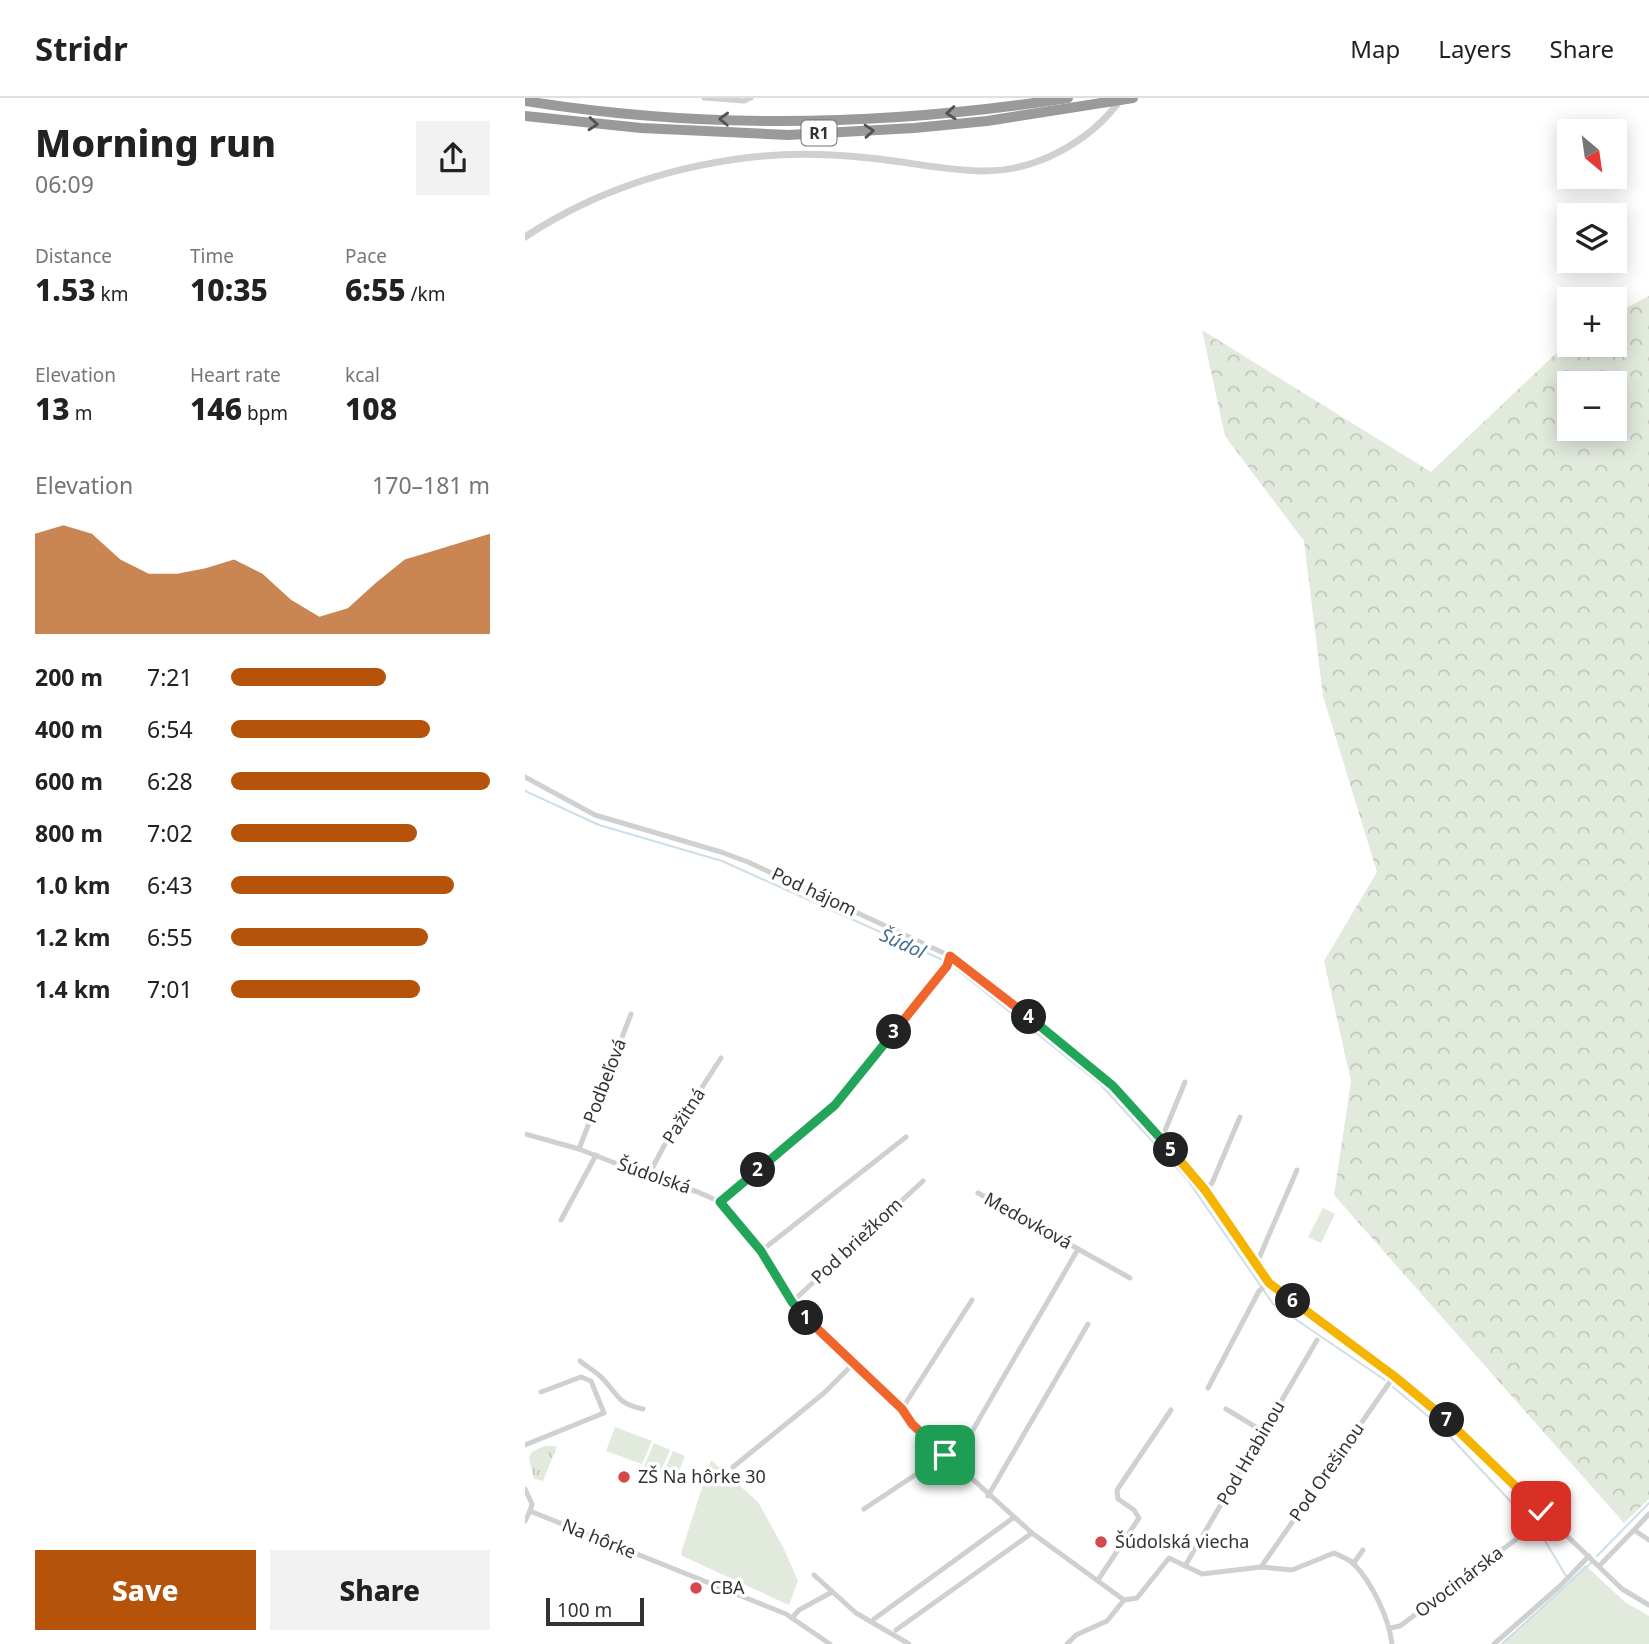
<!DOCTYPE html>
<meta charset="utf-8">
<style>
body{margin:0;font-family:"Noto Sans",sans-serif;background:#f2f2f2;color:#222;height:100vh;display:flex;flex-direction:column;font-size:26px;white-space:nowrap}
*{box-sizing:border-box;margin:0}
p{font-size:23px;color:#767676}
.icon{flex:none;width:38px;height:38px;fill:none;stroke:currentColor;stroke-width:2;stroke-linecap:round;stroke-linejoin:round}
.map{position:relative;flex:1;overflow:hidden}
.drawer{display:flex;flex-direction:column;background:#fff;width:525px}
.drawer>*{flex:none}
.needle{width:46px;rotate:151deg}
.tools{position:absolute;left:1032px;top:21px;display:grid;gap:14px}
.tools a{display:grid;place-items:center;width:70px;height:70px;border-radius:0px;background:#fff;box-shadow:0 4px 18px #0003;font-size:35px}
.scale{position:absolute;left:21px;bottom:18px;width:98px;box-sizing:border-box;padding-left:7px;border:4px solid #333;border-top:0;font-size:19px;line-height:24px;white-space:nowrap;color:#333;-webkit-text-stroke:5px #fff;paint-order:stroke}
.pin{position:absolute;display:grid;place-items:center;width:60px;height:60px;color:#fff;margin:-30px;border-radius:14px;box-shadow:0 4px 10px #0006}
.km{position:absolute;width:35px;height:35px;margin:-18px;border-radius:50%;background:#222;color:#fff;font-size:19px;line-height:35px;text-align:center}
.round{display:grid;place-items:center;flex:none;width:74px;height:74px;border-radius:0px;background:#f2f2f2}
.headline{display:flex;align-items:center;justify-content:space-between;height:119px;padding:0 35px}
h1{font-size:38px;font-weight:800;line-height:52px}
.figures{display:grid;grid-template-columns:repeat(3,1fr);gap:10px;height:119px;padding:7px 35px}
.figures div{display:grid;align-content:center}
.figures b{font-size:30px;font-weight:800}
.figures small{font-size:19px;font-weight:400}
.figures p{font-size:19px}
.chart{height:196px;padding:14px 35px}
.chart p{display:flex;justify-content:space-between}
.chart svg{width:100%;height:126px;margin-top:7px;fill:#b45309;opacity:.7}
.primary-button{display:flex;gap:14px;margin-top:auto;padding:14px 35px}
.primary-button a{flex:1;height:80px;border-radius:0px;background:#b45309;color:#fff;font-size:28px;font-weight:800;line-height:80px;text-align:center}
.primary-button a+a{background:#f2f2f2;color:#222}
ul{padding:0 35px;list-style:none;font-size:23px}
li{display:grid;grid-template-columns:112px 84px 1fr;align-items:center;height:52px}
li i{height:18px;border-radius:9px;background:#b45309}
header{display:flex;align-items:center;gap:42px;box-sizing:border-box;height:98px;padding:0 35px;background:#fff;border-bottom:2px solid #e0e0e0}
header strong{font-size:33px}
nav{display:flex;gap:38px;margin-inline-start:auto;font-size:24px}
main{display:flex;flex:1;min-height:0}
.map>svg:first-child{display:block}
.grass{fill:#e2e9dd}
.forest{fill:url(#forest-crowns);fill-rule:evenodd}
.park{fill:url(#park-tufts)}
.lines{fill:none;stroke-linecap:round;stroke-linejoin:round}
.stream{stroke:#cedee9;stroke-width:2}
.minor{stroke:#d0d0d0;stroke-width:5}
.tertiary{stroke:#d0d0d0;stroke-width:7}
.motorway{stroke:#9a9a9a;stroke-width:10}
.oneway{stroke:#525252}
.split-1-casing{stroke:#fff;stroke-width:14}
.split-2-casing{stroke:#fff;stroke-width:14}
.split-3-casing{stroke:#fff;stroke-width:14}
.split-4-casing{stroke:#fff;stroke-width:14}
.split-5-casing{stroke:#fff;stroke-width:14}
.split-6-casing{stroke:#fff;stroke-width:14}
.split-7-casing{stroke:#fff;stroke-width:14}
.split-8-casing{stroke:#fff;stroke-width:14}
.split-1{stroke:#f0652b;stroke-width:9}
.split-2{stroke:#22a559;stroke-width:9}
.split-3{stroke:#22a559;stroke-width:9}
.split-4{stroke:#f0652b;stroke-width:9}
.split-5{stroke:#22a559;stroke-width:9}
.split-6{stroke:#f5b400;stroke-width:9}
.split-7{stroke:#f5b400;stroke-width:9}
.split-8{stroke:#f5b400;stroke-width:9}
.poi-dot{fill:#d6484a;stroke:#fff;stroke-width:2.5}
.labels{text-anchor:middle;stroke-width:7;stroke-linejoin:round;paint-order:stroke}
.shield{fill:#fff;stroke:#707070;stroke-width:2}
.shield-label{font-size:16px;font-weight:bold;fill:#333}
.street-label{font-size:18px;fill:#333;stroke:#fff}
.poi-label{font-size:18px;fill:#333;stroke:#fff;text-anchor:start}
.water-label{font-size:19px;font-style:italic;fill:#476e8f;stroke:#fff}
</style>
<header>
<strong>Stridr</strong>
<nav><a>Map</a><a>Layers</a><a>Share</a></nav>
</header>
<main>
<section class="drawer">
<div class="headline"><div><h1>Morning run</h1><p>06:09</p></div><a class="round"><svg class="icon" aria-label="share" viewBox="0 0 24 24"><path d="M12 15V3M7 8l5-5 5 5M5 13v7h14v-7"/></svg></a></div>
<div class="figures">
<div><p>Distance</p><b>1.53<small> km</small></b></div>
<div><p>Time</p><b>10:35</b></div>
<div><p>Pace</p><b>6:55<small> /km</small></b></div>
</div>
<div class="figures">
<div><p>Elevation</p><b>13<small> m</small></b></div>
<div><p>Heart rate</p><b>146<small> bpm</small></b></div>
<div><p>kcal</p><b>108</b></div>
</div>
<div class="chart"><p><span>Elevation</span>170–181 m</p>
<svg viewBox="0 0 160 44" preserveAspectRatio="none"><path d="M0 44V9L10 6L20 9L30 18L40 23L50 23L60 21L70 18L80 23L90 32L100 38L110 35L120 26L130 18L140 15L150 12L160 9V44z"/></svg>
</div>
<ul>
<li><b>200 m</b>7:21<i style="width:60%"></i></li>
<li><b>400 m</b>6:54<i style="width:77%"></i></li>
<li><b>600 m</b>6:28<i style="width:100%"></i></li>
<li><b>800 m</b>7:02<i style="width:72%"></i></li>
<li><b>1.0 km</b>6:43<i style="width:86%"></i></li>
<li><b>1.2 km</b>6:55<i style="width:76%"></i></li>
<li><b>1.4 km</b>7:01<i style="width:73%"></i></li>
</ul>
<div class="primary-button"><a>Save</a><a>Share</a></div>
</section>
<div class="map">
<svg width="1124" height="1546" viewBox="0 0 1124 1546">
<defs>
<pattern id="forest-crowns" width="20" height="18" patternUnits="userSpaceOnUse" patternTransform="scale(1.75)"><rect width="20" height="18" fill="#e2e9dd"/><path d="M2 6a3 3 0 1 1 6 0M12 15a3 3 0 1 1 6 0" fill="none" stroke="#c2c8be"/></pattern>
<pattern id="park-tufts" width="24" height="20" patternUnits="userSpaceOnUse" patternTransform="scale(1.75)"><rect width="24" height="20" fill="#e2e9dd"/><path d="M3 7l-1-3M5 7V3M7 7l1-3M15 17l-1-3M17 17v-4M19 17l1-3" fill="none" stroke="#c2c8be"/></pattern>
</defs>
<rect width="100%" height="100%" fill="#fff"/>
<g class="grass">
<polygon points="798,1110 810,1116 796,1145 783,1139"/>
<polygon points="90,1329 127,1343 117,1366 81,1353"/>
<polygon points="129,1345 145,1352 135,1375 119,1368"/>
<polygon points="148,1353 160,1358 151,1381 138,1376"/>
<polygon points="186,1362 233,1404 258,1449 273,1483 264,1507 157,1458 156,1455"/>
<polygon points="1060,1467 1100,1504 1124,1518 1124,1546 975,1546 1020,1507"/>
</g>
<path class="forest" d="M1124,198V1401L1099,1425L809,1097L826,983L799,863L852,774L798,598L779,443L700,338L677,232L906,374L1045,242V247H1090V216ZM1045,285H1090V331H1045Z"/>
<polygon class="park" points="19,1348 32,1348 18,1383 9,1381 4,1360 7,1354"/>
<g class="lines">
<g class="stream">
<polyline points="0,693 74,727 197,763 420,863"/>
<polyline points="425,866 575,986 662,1081 748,1206 860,1282"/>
<polyline points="868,1289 917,1330 1016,1436 1041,1478"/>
<polyline points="1072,1458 1124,1405"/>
<polyline points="977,1546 1067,1464"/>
</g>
<g class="minor">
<polyline points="179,0 219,3 226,0"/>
<polyline points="0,679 70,717 196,754 223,764 425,858 463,885 588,988 680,1092 744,1185 914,1314 1097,1491 1124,1507"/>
<polyline points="0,1036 54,1051 123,1078 173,1094 195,1104 236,1153 267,1204 290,1230 377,1311 387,1326 507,1435 599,1502"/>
<polyline points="634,1038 639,1035 660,984"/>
<polyline points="54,1051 106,916"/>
<polyline points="123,1078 139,1048 196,960"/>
<polyline points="680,1092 687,1085 715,1019"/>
<polyline points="195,1104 310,1007 422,868 425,858"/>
<polyline points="36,1122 71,1057"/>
<polyline points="553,1151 605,1180"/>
<polyline points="236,1153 381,1039"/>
<polyline points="731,1167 772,1072"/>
<polyline points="267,1204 398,1083"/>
<path d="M55,1263C62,1269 72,1274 78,1281C94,1298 93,1306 118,1311"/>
<polyline points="683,1290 734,1193 744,1185"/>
<polyline points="377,1311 447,1202"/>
<polyline points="701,1311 739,1334"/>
<polyline points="0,1347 79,1315 66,1283 56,1279 16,1294"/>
<path d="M429,1366C469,1293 512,1223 553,1151L453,1095"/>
<polyline points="208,1369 299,1295 328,1266"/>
<polyline points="0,1391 7,1406 5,1413 261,1516 305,1546"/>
<polyline points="463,1398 563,1226"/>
<polyline points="339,1411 420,1357"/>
<polyline points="0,1423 5,1413"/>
<polyline points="1109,1432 1124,1416"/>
<polyline points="828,1466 838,1452"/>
<polyline points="1075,1467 1109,1432 1124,1442"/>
<polyline points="660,1468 792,1242"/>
<polyline points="736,1469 869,1278"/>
<polyline points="289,1477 331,1515 384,1546"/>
<polyline points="573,1482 614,1420 609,1412 593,1401 592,1392 646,1312"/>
<path d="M599,1502L612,1500L644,1460L677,1476L736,1469L767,1472L809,1455C815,1458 824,1461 829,1466C847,1485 864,1520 867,1546"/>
<polyline points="267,1520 274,1512 307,1494"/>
<polyline points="349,1521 488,1420"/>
<polyline points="865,1530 875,1528 1001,1434"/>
<polyline points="371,1532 507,1435"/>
<polyline points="542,1546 551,1537 582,1523 599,1502"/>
<polyline points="969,1546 1035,1488 1064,1458"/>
</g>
<path class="tertiary" d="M0,139C71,92 154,66 238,58C270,55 303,56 334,59C376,62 418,73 460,73C512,73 566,43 596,1"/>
<g class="motorway">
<path d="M0,3C180,32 363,28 543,0"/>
<polyline points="0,18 116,30 263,37 389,30 462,23 608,0"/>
</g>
</g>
<defs><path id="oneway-chevron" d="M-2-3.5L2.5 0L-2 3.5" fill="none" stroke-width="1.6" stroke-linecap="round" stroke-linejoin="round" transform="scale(1.75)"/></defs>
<g class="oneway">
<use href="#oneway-chevron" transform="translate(426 15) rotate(175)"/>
<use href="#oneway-chevron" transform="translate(199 21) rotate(-178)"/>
<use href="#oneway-chevron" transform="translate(68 26) rotate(5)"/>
<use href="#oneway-chevron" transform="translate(344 33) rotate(-4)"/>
</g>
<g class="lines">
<g class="split-1-casing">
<polyline id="split-1" points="281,1220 377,1311 387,1326 420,1357"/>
</g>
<g class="split-2-casing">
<polyline id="split-2" points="233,1072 195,1104 236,1153 267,1204 281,1220"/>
</g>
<g class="split-3-casing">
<polyline id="split-3" points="233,1072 310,1007 369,934"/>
</g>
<g class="split-4-casing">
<polyline id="split-4" points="369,934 422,868 425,858 504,919"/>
</g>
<g class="split-5-casing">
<polyline id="split-5" points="504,919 588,988 646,1052"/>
</g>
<g class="split-6-casing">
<polyline id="split-6" points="646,1052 680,1092 744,1185 768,1203"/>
</g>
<g class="split-7-casing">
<polyline id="split-7" points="768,1203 869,1278 922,1322"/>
</g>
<g class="split-8-casing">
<polyline id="split-8" points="922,1322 1016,1413"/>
</g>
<use href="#split-1" class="split-1"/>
<use href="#split-2" class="split-2"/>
<use href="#split-3" class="split-3"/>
<use href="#split-4" class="split-4"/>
<use href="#split-5" class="split-5"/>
<use href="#split-6" class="split-6"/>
<use href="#split-7" class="split-7"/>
<use href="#split-8" class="split-8"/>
</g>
<g class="poi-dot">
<circle cx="99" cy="1379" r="7"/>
<circle cx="576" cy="1444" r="7"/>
<circle cx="171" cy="1490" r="7"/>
</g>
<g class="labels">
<rect class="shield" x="276.5" y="22.5" width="35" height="25" rx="5"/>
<g class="shield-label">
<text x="294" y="41">R1</text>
</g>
<g class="street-label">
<text transform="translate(289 794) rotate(25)" y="6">Pod hájom</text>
<text transform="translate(80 983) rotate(-69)" y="6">Podbeľová</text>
<text transform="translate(159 1018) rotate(-57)" y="6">Pažitná</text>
<text transform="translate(129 1078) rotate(19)" y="6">Šúdolská</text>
<text transform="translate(503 1123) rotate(29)" y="6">Medovková</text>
<text transform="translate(332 1143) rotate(-43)" y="6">Pod briežkom</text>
<text transform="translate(726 1355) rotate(-60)" y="6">Pod Hrabinou</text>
<text transform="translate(802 1374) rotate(-55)" y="6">Pod Orešinou</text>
<text transform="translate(74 1441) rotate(22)" y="6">Na hôrke</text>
<text transform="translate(934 1484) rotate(-37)" y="6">Ovocinárska</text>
</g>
<g class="poi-label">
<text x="113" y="1385">ZŠ Na hôrke 30</text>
<text x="590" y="1450">Šúdolská viecha</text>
<text x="185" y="1496">CBA</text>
</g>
<g class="water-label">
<text transform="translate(378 845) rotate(24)" y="7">Šúdol</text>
</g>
</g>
</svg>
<div class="tools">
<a><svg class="needle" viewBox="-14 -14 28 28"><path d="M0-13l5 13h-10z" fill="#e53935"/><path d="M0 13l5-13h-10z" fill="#767676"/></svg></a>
<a><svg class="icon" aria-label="layers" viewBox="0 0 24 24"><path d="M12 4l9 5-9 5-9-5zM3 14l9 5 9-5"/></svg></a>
<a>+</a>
<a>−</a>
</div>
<div class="scale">100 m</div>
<div class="pin" style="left:420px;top:1357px;background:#1e9e55"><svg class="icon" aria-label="arrive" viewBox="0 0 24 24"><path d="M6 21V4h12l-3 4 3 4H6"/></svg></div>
<div class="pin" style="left:1016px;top:1413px;background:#d93025"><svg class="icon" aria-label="check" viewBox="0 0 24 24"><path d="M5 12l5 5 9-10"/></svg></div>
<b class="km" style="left:281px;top:1220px">1</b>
<b class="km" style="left:233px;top:1072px">2</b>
<b class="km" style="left:369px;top:934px">3</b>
<b class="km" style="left:504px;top:919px">4</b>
<b class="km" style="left:646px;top:1052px">5</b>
<b class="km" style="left:768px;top:1203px">6</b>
<b class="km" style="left:922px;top:1322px">7</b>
</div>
</main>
